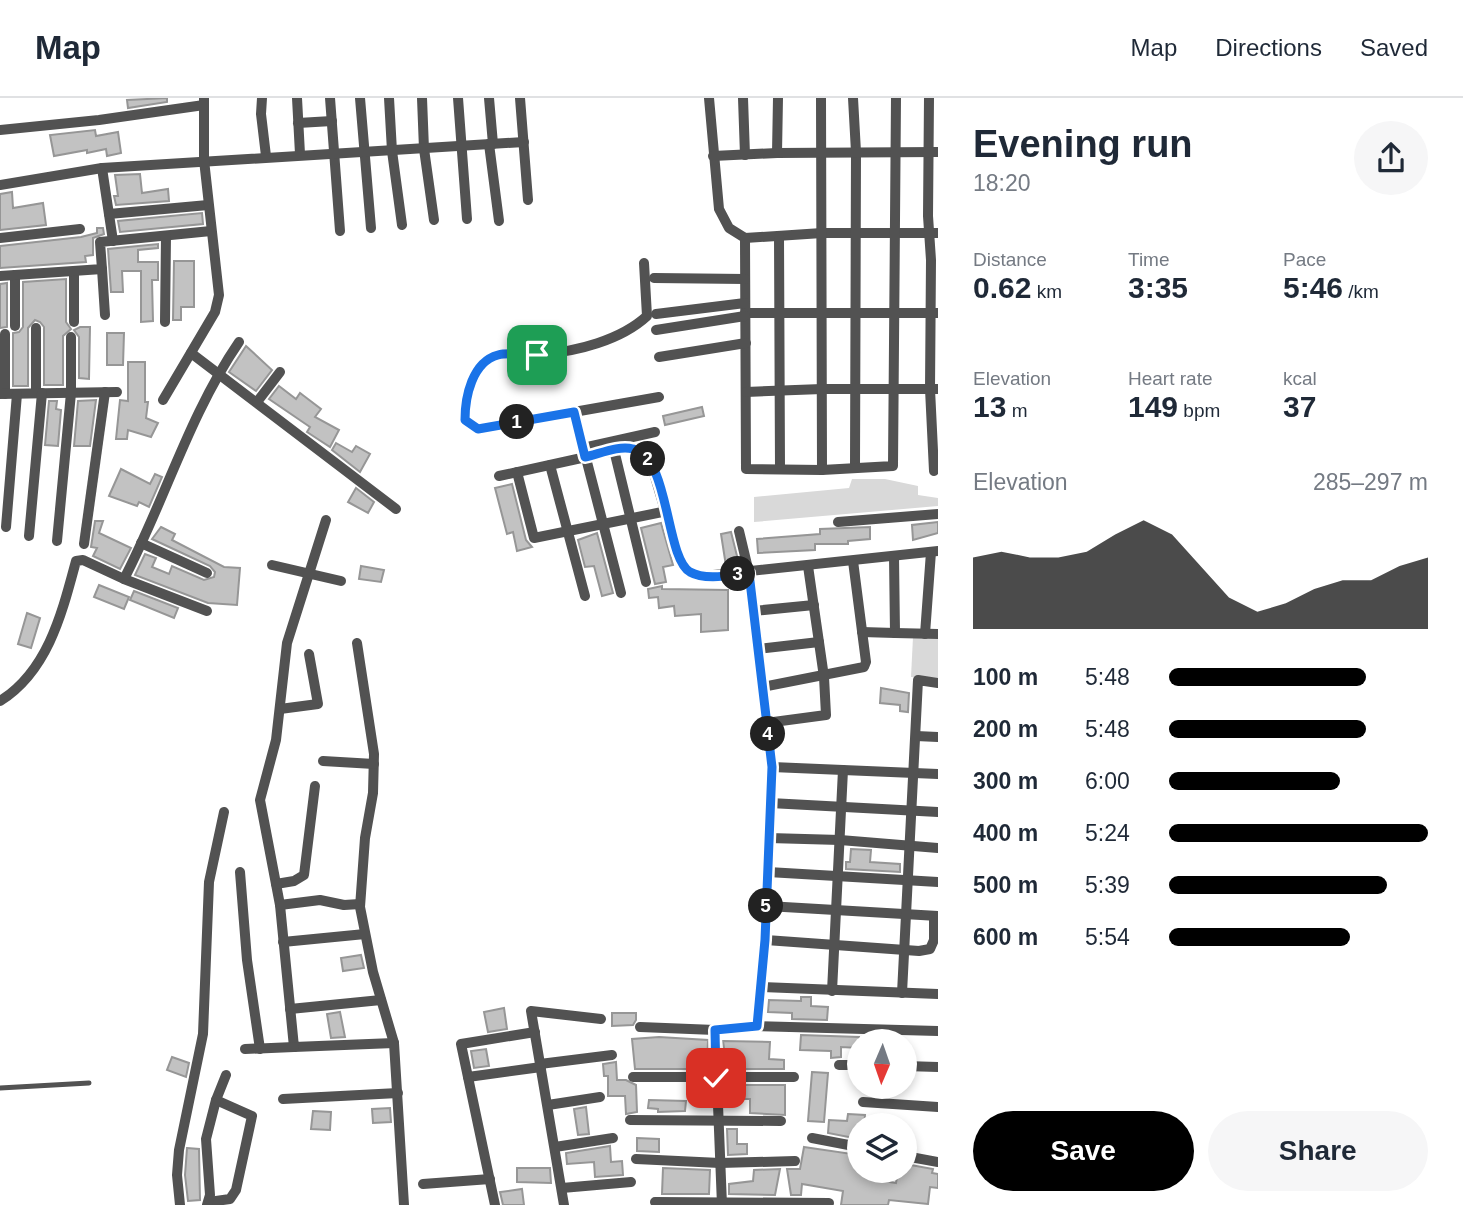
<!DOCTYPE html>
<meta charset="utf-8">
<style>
body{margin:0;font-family:Helvetica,sans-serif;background:#f6f6f7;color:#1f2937;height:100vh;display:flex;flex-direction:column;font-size:26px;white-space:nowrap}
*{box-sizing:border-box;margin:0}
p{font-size:23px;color:#747a83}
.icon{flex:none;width:38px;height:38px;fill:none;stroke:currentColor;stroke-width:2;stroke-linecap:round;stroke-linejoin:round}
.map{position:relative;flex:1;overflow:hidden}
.details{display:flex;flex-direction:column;background:#fff;width:525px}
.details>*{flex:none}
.needle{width:46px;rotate:182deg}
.fabs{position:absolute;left:847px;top:931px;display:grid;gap:14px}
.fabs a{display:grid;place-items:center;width:70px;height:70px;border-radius:50%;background:#fff;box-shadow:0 4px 10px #0003;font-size:35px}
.pin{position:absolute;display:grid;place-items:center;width:60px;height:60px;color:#fff;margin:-30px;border-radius:14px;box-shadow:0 4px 10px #0006}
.km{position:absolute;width:35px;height:35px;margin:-18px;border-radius:50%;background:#222;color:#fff;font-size:19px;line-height:35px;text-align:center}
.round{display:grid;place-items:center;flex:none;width:74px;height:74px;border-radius:37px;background:#f6f6f7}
.headline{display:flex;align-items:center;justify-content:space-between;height:119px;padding:0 35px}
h1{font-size:38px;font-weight:600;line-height:52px}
.metrics{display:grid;grid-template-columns:repeat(3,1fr);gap:10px;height:119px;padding:7px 35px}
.metrics div{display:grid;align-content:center}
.metrics b{font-size:30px;font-weight:600}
.metrics small{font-size:19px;font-weight:400}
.metrics p{font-size:19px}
.chart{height:196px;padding:14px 35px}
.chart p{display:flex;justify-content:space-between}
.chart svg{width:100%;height:126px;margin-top:7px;fill:#000;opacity:.7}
.primary-button{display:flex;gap:14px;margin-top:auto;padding:14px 35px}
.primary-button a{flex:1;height:80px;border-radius:42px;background:#000;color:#fff;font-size:28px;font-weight:600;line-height:80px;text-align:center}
.primary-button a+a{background:#f6f6f7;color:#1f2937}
ul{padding:0 35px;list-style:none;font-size:23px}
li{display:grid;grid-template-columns:112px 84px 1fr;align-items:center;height:52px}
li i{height:18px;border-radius:9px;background:#000}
header{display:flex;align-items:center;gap:42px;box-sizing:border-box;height:98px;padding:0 35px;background:#fff;border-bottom:2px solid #e0e1e3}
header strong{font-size:33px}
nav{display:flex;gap:38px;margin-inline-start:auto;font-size:24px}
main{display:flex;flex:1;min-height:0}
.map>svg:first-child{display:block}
.green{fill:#d9d9d9}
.building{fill:#c2c2c2;stroke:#969696;stroke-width:2}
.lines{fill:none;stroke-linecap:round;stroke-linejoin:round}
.service{stroke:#525252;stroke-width:5}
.minor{stroke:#525252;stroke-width:10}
.route-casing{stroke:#fff;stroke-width:14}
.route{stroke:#1a73e8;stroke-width:9}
</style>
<header>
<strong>Map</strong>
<nav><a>Map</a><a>Directions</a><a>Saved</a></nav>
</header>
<main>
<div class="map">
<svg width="938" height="1107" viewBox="0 0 938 1107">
<rect width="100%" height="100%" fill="#fff"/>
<g class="green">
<polygon points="852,381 885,381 918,388 918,397 938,400 938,408 754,424 754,399 849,390"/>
<polygon points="913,539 938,541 938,580 911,579"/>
</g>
<g class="building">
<polygon points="167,0 167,4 128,10 127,2"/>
<polygon points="95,32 96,38 118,34 121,55 107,58 106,51 87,55 87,52 54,58 50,37"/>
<polygon points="140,76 142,95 168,91 169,103 116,107 114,98 118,98 115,77"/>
<polygon points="12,94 13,110 43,105 46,127 0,132 0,96"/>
<polygon points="202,115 203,126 120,134 118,123"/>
<polygon points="97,130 103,130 104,136 93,140 93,157 85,158 86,164 0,170 0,148 81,139 97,135"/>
<polygon points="158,146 158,150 138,152 138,164 158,164 158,182 152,182 153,223 141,224 141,173 122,173 123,194 111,194 108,151"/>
<polygon points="174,163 194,163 194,209 181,209 181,222 173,222"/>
<polygon points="66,181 66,224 71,231 63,238 63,287 44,287 44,229 40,224 35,222 28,230 28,288 13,288 13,235 19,234 23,229 23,184"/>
<polygon points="7,185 7,229 0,230 0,186"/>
<polygon points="80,229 90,229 89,281 79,280 79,239 74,232"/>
<polygon points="107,235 124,235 123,267 107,267"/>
<polygon points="246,248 272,272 256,293 229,274"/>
<polygon points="128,264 145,264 145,304 148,304 146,320 158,325 151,339 128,332 127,341 116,341 120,302 128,303"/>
<polygon points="279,288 296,301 300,295 304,298 321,311 315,319 339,332 330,349 307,334 310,329 269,301"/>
<polygon points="96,302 90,348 74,348 78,303"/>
<polygon points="49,303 57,303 56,311 61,312 58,348 45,347"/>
<polygon points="702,309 704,318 665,327 663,318"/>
<polygon points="336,345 352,354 356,348 370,356 360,374 332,352"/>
<polygon points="121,371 150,386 155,376 162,379 149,409 139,404 137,408 109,398"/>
<polygon points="512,386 526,442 532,449 517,453 513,434 507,436 495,390"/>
<polygon points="356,390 374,404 368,415 348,404"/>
<polygon points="95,423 103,423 99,435 131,450 120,471 93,458 97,450 91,449"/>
<polygon points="938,424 938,435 913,442 912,427"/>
<polygon points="661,425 673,467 663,469 666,484 655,486 641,430"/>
<polygon points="161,429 175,436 172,442 224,469 240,470 237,507 208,505 135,477 145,456 156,460 152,469 169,476 172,468 204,482 214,479 215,474 210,468 152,441"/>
<polygon points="870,429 870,441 848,443 848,446 815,446 815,452 758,455 757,441 820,436 820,431"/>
<polygon points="731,434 739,466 726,468 721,436"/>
<polygon points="597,435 613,495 602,498 594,468 585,469 578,442"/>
<polygon points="361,468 384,472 381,484 359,481"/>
<polygon points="99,487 129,499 124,511 94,499"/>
<polygon points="662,488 662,491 728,492 728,532 701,534 701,516 675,518 674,508 659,510 658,499 649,500 648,491"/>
<polygon points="134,493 178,510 174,520 130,502"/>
<polygon points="27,515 40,520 31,550 18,546"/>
<polygon points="881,590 909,595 908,614 900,613 900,607 880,605"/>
<polygon points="851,751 871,752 870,764 900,766 900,774 846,771 846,764 850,764"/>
<polygon points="361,857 364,870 343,873 341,860"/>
<polygon points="801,899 811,899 811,908 828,909 827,922 792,921 792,915 768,914 769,902 801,903"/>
<polygon points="504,910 507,931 488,934 484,914"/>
<polygon points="340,914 345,939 331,940 327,916"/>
<polygon points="612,915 636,915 636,922 633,927 612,928"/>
<polygon points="801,937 859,939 859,950 841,949 841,959 831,960 831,953 800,952"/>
<polygon points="659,939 708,942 707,971 635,971 632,941"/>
<polygon points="723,943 770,944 769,961 784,962 784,971 727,971"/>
<polygon points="486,951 489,968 474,970 471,953"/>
<polygon points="172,959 189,965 186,979 167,972"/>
<polygon points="616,964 617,982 626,982 636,987 637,1014 626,1016 625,998 608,998 608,978 604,978 603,966"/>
<polygon points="812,974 828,975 824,1024 808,1023"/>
<polygon points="785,987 785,1017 750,1015 750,1001 726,1001 725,988 728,987"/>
<polygon points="649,1002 686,1003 685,1013 658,1014 658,1011 648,1010"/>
<polygon points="586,1009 589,1036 578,1037 574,1011"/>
<polygon points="390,1010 391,1024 373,1025 372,1011"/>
<polygon points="313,1013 331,1014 330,1032 311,1031"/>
<polygon points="848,1016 865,1017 864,1027 859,1027 859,1041 828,1035 829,1022 847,1023"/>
<polygon points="727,1031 737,1031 737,1046 747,1046 747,1056 728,1057"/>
<polygon points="637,1040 659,1041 659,1054 637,1053"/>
<polygon points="610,1048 611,1064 622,1063 623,1077 595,1079 594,1064 567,1066 566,1055"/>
<polygon points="804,1049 859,1057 859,1073 880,1073 878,1082 896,1085 898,1073 905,1073 905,1066 933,1071 932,1075 938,1076 938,1090 930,1089 928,1106 889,1102 888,1107 841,1107 843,1093 802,1086 801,1097 791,1097 787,1071 800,1071"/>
<polygon points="187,1050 199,1051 200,1102 188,1103 185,1077"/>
<polygon points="517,1070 550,1070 551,1085 517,1084"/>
<polygon points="663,1070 710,1072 709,1096 662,1096"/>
<polygon points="780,1071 775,1097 729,1096 729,1086 753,1083 754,1072"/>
<polygon points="522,1091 524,1107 503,1107 500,1094"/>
</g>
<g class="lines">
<polyline class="service" points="0,990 89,985"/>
<g class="minor">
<polyline points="262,0 261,16 266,58"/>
<polyline points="297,0 300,56"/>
<polyline points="330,0 340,133"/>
<polyline points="360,0 371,130"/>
<polyline points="389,0 392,53 402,127"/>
<polyline points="422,0 424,51 434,122"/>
<polyline points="458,0 467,121"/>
<polyline points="489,0 493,46"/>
<polyline points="520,0 528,102"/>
<polyline points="709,0 719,111 729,130 745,140 822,135 938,135"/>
<polyline points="743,0 745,57"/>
<polyline points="821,0 822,372"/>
<polyline points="853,0 856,54 855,370"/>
<polyline points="929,0 928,118 931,162 930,291 934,373"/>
<polyline points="298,25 332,23"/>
<polyline points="0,32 99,22 204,7"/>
<polyline points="489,46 499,123"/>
<polyline points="777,55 778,0"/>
<polyline points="713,58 777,55 938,54"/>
<polyline points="102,70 113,143"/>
<polyline points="0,87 102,70 524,44"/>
<polyline points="109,116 208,107"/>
<polyline points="779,138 780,371"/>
<polyline points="0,140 80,131"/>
<polyline points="745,140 746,371 822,372 893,368 896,0"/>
<path d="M644,165L647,218C621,242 576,254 541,256C528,257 509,253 497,257C471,266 465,299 465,322L478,331L659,299"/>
<polyline points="102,171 105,217"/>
<polyline points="74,174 74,224"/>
<polyline points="15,177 15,228"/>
<polyline points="0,178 102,171 100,144 211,133"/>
<polyline points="654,180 745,181"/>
<polyline points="745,215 938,215"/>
<polyline points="656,216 745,205"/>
<polyline points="165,224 166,138"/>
<polyline points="656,232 745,218"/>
<polyline points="5,236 5,296"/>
<polyline points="191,255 396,411"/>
<polyline points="659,259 746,245"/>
<polyline points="746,294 822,291 938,291"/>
<polyline points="36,295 36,230"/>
<polyline points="0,296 117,294"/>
<polyline points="163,302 215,214 219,197 204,62 204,0"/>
<polyline points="257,304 280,274"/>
<polyline points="574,314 621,495"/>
<polyline points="583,350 655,334"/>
<polyline points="614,352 646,484"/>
<polyline points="550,367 585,498"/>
<polyline points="517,374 534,440 667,413"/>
<path d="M499,378L618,352C634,349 642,352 651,365L680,463L690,474L704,478L938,453"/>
<polyline points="326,422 287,545 276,642 260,702 280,807 294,949 394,945"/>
<polyline points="838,424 938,416"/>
<polyline points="6,429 17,296"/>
<polyline points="739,433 749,475 772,669 766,842 757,928"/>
<polyline points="29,438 42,295"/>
<polyline points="57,443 71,295 71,239"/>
<polyline points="141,445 207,475"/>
<polyline points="84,446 105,294"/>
<polyline points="272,467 341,483"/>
<polyline points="124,481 207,513"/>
<polyline points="753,513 814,507"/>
<polyline points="862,534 895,535 894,458"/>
<polyline points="895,535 938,536"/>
<polyline points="925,536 931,454"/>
<polyline points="357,545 374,656 373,695 365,740 360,809 373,874 394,945 404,1107"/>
<polyline points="758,551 819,544"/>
<polyline points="762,589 864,569 866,564 853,463"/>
<path d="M0,603C48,573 62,515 76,463L83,462L124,481C165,402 189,317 239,244"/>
<polyline points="280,611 318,606 309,556"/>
<polyline points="766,625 826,617 824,579 808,468"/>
<polyline points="916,638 938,639"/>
<polyline points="323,663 374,666"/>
<polyline points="772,669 938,676"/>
<polyline points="770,705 938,714"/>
<polyline points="769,740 840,742 938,750"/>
<polyline points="240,774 247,862 260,951"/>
<polyline points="768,774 938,784"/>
<polyline points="276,786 294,783 304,777 315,688"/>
<polyline points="280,807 320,802 344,807 360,806"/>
<polyline points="767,808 938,818"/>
<polyline points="766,842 919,853 930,851 934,842 934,818"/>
<polyline points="283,844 365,836"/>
<polyline points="760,889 938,896"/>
<polyline points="832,893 843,672"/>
<polyline points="902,895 918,582 938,585"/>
<polyline points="290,911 381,902"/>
<polyline points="640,929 715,932 757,928 938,933"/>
<polyline points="715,932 722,1107"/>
<polyline points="245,951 294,949"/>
<polyline points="540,966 612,957"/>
<polyline points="839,967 859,967"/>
<polyline points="905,968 938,969"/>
<polyline points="468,979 541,969"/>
<polyline points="633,979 794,979"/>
<polyline points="283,1001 398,995"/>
<polyline points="863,1004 938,1009"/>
<polyline points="548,1007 600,999"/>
<polyline points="630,1022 781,1023"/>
<polyline points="812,1040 859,1049"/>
<polyline points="555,1049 613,1040"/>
<polyline points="905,1058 938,1064"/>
<polyline points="636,1061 720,1065 795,1063"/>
<polyline points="423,1086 490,1081"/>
<polyline points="562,1090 631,1084"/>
<polyline points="209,1104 230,1101 236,1092 252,1018 216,1002 226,977"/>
<polyline points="655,1104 829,1105"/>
<polyline points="180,1107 177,1077 179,1052 203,936 209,784 224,714"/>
<polyline points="207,1107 210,1097 206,1041 216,1002"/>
<polyline points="495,1107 461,946 535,934"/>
<polyline points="564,1107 531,913 601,921"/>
</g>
</g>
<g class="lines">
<g class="route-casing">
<path id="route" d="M537,257C525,257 509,254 498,257C472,264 465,299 465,322L478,331L574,314L585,359C599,356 619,347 633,351C670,359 665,459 690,474C706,483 731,477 749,475L772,669L765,842L757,928L715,932L716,980"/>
</g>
<use href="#route" class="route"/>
</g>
</svg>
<div class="fabs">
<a><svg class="needle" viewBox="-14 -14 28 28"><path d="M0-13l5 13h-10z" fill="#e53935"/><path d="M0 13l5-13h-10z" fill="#747a83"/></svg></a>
<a><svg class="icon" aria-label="layers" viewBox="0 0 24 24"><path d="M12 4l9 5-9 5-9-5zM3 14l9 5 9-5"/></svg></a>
</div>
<div class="pin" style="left:537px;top:257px;background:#1e9e55"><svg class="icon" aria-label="arrive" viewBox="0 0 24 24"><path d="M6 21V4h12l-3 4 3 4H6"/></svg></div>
<div class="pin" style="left:716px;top:980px;background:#d93025"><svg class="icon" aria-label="check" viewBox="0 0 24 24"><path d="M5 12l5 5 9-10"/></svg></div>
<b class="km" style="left:517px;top:324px">1</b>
<b class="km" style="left:648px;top:361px">2</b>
<b class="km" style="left:738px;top:476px">3</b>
<b class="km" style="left:768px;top:636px">4</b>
<b class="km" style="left:766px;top:808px">5</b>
</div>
<section class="details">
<div class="headline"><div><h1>Evening run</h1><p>18:20</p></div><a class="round"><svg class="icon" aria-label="share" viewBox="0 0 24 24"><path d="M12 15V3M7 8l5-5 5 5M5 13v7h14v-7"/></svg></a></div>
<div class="metrics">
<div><p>Distance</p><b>0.62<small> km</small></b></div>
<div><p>Time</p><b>3:35</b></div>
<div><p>Pace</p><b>5:46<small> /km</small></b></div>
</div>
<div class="metrics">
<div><p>Elevation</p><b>13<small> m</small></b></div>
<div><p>Heart rate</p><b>149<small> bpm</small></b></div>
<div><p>kcal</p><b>37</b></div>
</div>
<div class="chart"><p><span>Elevation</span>285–297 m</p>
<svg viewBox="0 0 160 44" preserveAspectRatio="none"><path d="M0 44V19L10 17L20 19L30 19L40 17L50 11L60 6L70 11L80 22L90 33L100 38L110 35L120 30L130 27L140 27L150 22L160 19V44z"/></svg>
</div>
<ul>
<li><b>100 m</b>5:48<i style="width:76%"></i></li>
<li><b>200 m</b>5:48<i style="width:76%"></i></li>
<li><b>300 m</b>6:00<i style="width:66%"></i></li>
<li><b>400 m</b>5:24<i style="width:100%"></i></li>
<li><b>500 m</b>5:39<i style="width:84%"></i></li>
<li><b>600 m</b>5:54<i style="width:70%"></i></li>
</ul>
<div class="primary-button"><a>Save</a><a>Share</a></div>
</section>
</main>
